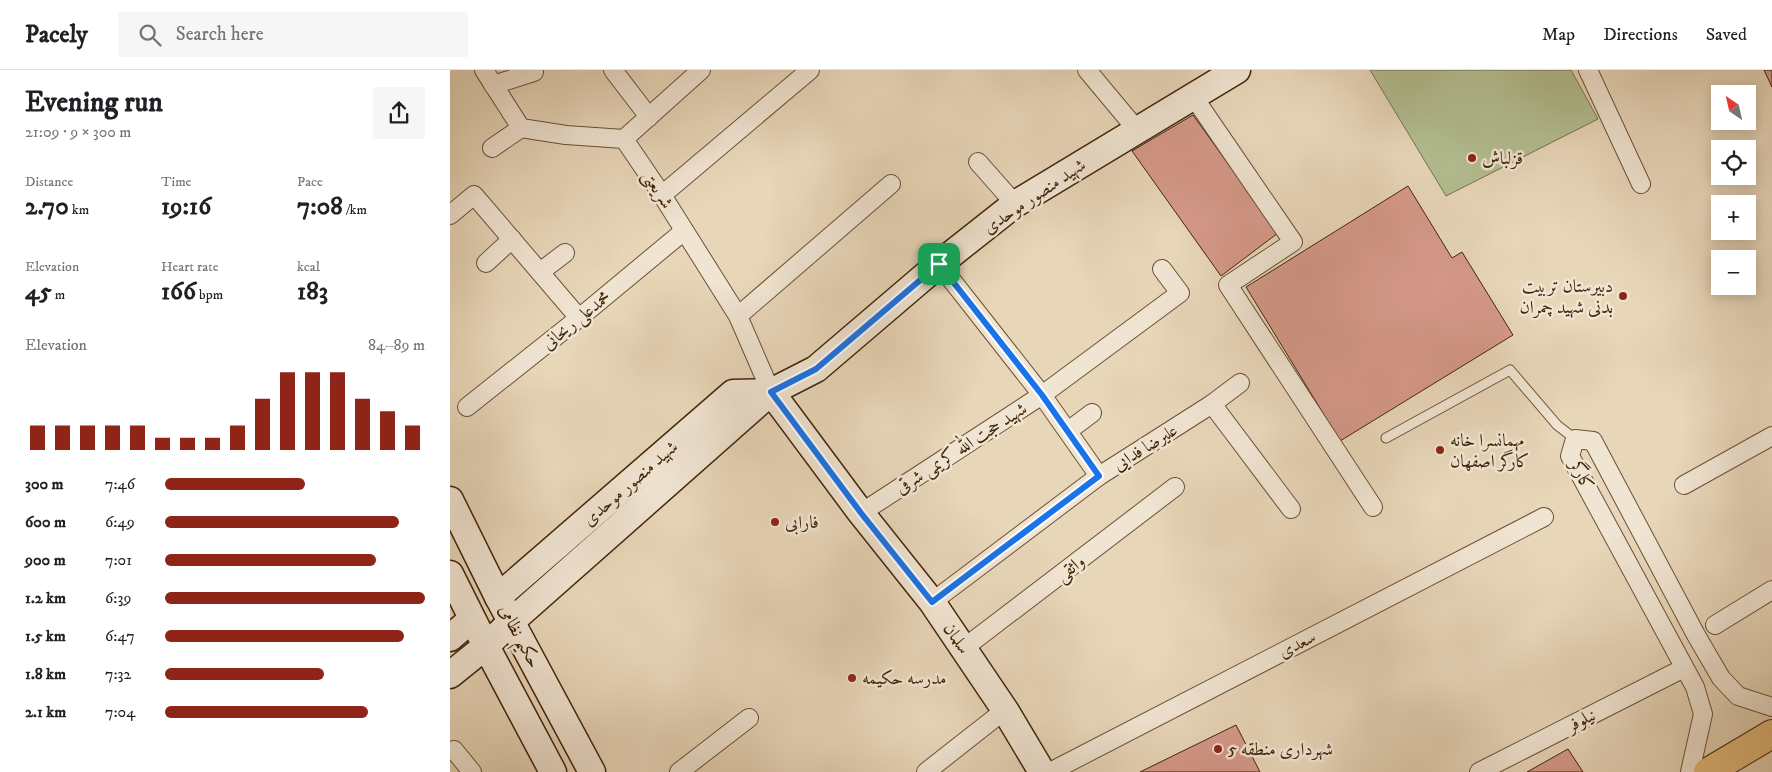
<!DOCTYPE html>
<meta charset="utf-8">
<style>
body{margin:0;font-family:"IM FELL DW Pica",Amiri,serif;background:#f6f6f6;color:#202124;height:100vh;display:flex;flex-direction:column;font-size:19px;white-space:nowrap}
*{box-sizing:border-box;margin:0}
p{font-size:16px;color:#757577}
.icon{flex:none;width:28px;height:28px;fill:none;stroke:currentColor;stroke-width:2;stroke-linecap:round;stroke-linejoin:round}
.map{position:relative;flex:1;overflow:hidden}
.side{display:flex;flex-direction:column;background:#fff;width:450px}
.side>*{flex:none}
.needle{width:32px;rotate:326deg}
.fabs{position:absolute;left:1261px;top:15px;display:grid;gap:10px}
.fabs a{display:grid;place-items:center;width:45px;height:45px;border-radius:0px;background:#fff;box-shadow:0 2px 12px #0003;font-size:25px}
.pin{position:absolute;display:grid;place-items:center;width:42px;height:42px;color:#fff;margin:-21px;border-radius:10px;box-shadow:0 2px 8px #0006}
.round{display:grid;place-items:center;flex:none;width:52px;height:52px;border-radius:0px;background:#f6f6f6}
.head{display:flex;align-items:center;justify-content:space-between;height:85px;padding:0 25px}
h1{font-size:28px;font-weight:700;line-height:38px}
.figures{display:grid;grid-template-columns:repeat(3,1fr);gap:8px;height:85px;padding:5px 25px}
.figures div{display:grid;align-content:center}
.figures b{font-size:25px;font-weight:700}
.figures small{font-size:14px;font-weight:400}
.figures p{font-size:14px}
.chart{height:140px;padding:10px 25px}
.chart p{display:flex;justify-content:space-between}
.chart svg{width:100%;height:90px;margin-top:5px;stroke:#8f2418;stroke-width:6}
ul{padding:0 25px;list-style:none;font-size:16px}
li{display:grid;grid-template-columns:80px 60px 1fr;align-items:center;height:38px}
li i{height:12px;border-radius:6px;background:#8f2418}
header{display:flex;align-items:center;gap:30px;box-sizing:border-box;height:70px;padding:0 25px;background:#fff;border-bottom:1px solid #e0e0e0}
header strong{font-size:24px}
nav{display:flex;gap:28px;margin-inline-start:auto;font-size:18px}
.search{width:350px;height:45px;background:#f6f6f6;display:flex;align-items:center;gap:12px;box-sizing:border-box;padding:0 18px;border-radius:0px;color:#757577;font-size:19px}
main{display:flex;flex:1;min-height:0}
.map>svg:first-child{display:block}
.green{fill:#b3be91;stroke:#7a724c}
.building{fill:#d6998a;stroke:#412507}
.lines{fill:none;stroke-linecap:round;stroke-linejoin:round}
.lane-casing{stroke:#6b5134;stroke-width:11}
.street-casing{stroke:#6b5134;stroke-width:20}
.secondary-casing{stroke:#412507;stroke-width:29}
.primary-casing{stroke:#412507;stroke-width:30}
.lane{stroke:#f0e4d2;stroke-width:9}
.street{stroke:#f0e4d2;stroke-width:18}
.secondary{stroke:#f0e4d2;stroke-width:26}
.primary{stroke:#e4bb7c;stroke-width:28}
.route-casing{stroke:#fff;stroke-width:10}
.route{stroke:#1a73e8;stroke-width:6}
.poi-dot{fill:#8f2418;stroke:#f0e4d2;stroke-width:2}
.labels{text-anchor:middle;stroke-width:5;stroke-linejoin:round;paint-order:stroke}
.poi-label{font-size:18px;fill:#412507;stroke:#f0e4d2;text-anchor:start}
.street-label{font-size:18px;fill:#412507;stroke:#f0e4d2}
</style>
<header>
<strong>Pacely</strong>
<div class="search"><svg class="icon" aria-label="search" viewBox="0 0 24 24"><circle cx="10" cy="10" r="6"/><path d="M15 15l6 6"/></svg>Search here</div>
<nav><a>Map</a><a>Directions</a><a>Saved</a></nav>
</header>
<main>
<section class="side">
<div class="head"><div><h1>Evening run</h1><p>21:09 · 9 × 300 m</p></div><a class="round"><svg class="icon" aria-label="share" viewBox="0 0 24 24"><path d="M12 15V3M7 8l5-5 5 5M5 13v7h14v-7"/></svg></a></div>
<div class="figures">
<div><p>Distance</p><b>2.70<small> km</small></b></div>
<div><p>Time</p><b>19:16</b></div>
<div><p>Pace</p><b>7:08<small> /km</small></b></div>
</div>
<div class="figures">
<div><p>Elevation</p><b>45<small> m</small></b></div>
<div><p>Heart rate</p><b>166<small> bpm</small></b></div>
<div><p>kcal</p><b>183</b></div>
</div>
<div class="chart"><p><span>Elevation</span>84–89 m</p>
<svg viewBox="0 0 160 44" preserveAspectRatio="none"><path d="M5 44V32M15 44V32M25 44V32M35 44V32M45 44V32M55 44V38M65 44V38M75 44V38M85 44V32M95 44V19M105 44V6M115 44V6M125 44V6M135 44V19M145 44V25M155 44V32"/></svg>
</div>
<ul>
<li><b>300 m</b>7:46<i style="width:54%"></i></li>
<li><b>600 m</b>6:49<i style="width:90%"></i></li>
<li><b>900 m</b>7:01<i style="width:81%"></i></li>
<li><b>1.2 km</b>6:39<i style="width:100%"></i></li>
<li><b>1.5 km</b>6:47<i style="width:92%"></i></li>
<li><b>1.8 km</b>7:32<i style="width:61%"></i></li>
<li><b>2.1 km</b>7:04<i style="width:78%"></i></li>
</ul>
</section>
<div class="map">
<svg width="1322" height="702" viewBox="0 0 1322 702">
<rect width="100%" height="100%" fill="#e8d6b9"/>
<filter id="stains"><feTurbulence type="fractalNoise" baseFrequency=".004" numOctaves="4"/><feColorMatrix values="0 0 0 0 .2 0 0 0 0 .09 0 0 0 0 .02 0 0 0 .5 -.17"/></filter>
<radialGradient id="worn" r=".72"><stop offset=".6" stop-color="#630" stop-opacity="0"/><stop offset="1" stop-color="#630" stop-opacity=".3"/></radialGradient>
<polygon class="green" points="920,0 1121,0 1148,49 996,126"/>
<g class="building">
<polygon points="1314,0 1322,0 1322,17"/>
<polygon points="743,45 828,163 771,206 682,81"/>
<polygon points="958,116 1002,188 1012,182 1063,265 890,371 796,217"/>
<polygon points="786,655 810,702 690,702"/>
<polygon points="1118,679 1133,702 1077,702"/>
</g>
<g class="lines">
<g class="lane-casing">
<polyline id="lane" points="936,368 1060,300 1107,355 1125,369"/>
</g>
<g class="street-casing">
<g id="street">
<polyline points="34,0 71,58 116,65 174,69 212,125 288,246 321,322"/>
<polyline points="163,0 199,47"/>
<polyline points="637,0 687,60"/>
<polyline points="1138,0 1191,114"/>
<polyline points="43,15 84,2"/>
<polyline points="743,26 843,172 778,215 923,437"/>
<polyline points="174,69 251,0"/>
<polyline points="42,78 71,58"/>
<polyline points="528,92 565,134"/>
<polyline points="212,125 360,0"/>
<polyline points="0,145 24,125 129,248"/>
<polyline points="36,193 62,169"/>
<polyline points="489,194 592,325 649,406"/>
<polyline points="90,202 115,183"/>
<polyline points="288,246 441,114"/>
<polyline points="762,334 841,439"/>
<polyline points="17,337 129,248 234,161"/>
<polyline points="618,361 642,343"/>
<polyline points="1234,415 1322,366"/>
<polyline points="411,443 592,325 730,223 712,199"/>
<polyline points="482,532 649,406 762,334 790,313"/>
<polyline points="1265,555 1322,520"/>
<polyline points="514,578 725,417"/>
<polyline points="4,680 22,702"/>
<polyline points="229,702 299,648"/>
<polyline points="476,702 555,640"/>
<polyline points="600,702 1094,447"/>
<polyline points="1029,702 1234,598"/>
<polyline points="1240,702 1253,644 1245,617 1120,386 1125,369 1143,371 1246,565 1271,608 1288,626 1322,637"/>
</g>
</g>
<g class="secondary-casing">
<g id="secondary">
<polyline points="321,322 411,443 482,532 555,640 592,702"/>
<polyline points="0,430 48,527 142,702"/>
<polyline points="0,504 36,576 103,702"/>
<polyline points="48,527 283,323 321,322"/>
<polyline points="0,568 22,549"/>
<polyline points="0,605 36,576 62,551 321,322 366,299 489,194 565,134 787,0"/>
</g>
</g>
<g class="primary-casing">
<polyline id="primary" points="1258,702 1322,664"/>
</g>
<use href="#lane" class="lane"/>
<use href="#street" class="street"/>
<use href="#secondary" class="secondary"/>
<use href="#primary" class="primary"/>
</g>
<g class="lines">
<g class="route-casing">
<polygon id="route" points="489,194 592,325 649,406 482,532 411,443 321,322 366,299"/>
</g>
<use href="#route" class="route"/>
</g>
<g class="poi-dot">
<circle cx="1022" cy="88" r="5"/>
<circle cx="1173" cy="226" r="5"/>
<circle cx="990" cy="380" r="5"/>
<circle cx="325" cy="452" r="5"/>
<circle cx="402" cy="608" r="5"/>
<circle cx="768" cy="679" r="5"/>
</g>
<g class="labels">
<g class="poi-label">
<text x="1032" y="94">قزلباش</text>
<text x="1163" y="222" text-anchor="end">دبیرستان تربیت<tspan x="1163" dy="21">بدنی شهید چمران</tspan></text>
<text x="1000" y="376">مهمانسرا خانه<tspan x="1000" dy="21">کارگر اصفهان</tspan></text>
<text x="335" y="458">فارابی</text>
<text x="412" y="614">مدرسه حکیمه</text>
<text x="778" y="685">شهرداری منطقه 5</text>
</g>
<g class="street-label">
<text transform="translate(208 119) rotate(57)" y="6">شریعتی</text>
<text transform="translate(584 126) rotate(-34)" y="6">شهید منصور موحدی</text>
<text transform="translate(126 250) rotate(-39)" y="6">محمدعلی ریحانی</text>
<text transform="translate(695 377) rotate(-32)" y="6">علیرضا فدایی</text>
<text transform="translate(511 378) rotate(-33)" y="6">شهید حجت الله کریمی شرقی</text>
<text transform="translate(1132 405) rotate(64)" y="6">کارگر</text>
<text transform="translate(180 413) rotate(-41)" y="6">شهید منصور موحدی</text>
<text transform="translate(620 498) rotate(-37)" y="6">واثقی</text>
<text transform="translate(70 566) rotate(62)" y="6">حکیم نظامی</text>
<text transform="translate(507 568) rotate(56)" y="6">سلمان</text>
<text transform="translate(847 574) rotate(-27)" y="6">سعدی</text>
<text transform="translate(1131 650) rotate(-27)" y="6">نیلوفر</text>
</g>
</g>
<rect width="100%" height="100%" filter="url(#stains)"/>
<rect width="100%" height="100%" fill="url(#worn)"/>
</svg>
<div class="fabs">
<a><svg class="needle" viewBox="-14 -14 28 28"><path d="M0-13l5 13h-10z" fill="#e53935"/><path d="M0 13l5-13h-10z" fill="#757577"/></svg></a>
<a><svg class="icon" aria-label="locate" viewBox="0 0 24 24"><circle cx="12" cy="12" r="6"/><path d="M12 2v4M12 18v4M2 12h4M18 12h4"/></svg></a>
<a>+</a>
<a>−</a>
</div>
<div class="pin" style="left:489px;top:194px;background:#1e9e55"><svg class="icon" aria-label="arrive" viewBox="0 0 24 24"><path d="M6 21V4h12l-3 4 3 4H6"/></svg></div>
</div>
</main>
